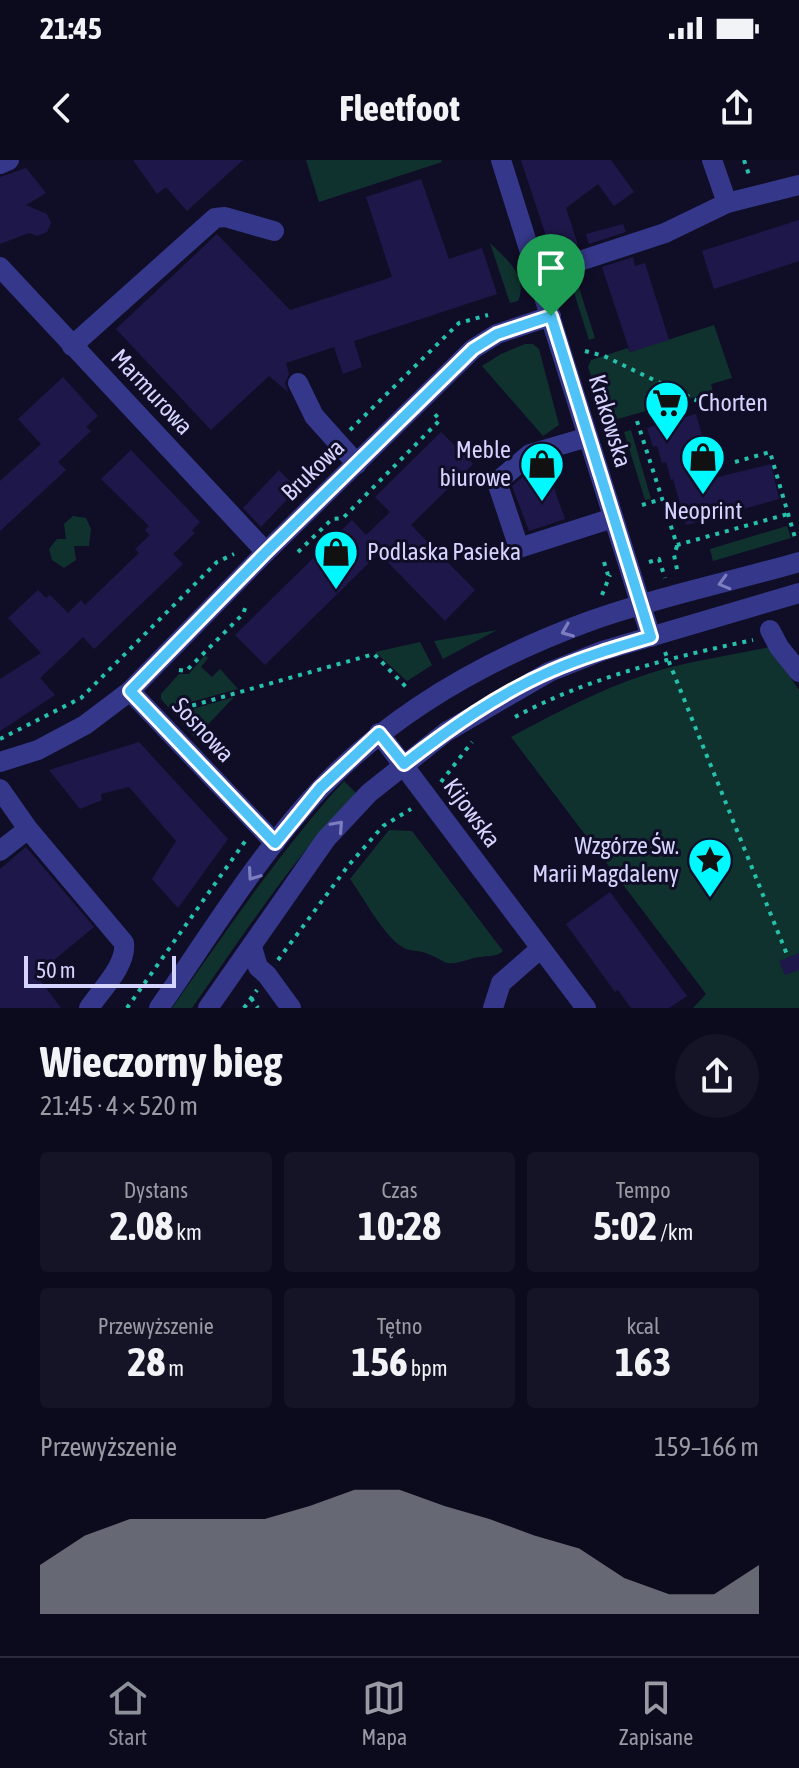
<!DOCTYPE html>
<html lang="pl">
<meta charset="utf-8">
<style>
body{margin:0;font-family:"Asap Condensed",sans-serif;background:#151326;color:#f1f3f6;height:100vh;display:flex;flex-direction:column;font-size:30px;white-space:nowrap}
*{box-sizing:border-box;margin:0}
p{font-size:26px;color:#9a9aa4}
.icon{flex:none;width:44px;height:44px;fill:none;stroke:currentColor;stroke-width:2;stroke-linecap:round;stroke-linejoin:round}
.map{position:relative;height:848px;overflow:hidden}
.drawer{display:flex;flex-direction:column;background:#0c0a1d;flex:1}
.drawer>*{flex:none}
.scale{position:absolute;left:24px;bottom:20px;width:152px;box-sizing:border-box;padding-left:8px;border:4px solid #d5d4ff;border-top:0;font-size:22px;line-height:28px;white-space:nowrap;color:#d5d4ff;-webkit-text-stroke:6px #100d27;paint-order:stroke}
.pin{position:absolute;display:grid;place-items:center;width:68px;height:68px;color:#fff;margin:-82px -34px;border-radius:50% 50% 50% 0;rotate:-45deg;box-shadow:0 0 8px #0007}
.pin .icon{rotate:45deg}
.round{display:grid;place-items:center;flex:none;width:84px;height:84px;border-radius:42px;background:#151326}
.head{display:flex;align-items:center;justify-content:space-between;height:136px;padding:0 40px}
h1{font-size:44px;font-weight:700;line-height:60px}
.figures{display:grid;grid-template-columns:repeat(3,1fr);gap:12px;height:136px;padding:8px 40px}
.figures div{display:grid;align-content:center;border-radius:8px;background:#151326;text-align:center}
.figures b{font-size:40px;font-weight:700}
.figures small{font-size:22px;font-weight:400}
.figures p{font-size:22px}
.chart{height:224px;padding:16px 40px}
.chart p{display:flex;justify-content:space-between}
.chart svg{width:100%;height:144px;margin-top:8px;fill:#8c9099;opacity:.7}
.status{display:flex;justify-content:space-between;align-items:center;height:56px;padding:0 40px;background:#0c0a1d;direction:ltr}
.status svg{height:22px;fill:currentColor}
header{display:flex;justify-content:space-between;align-items:center;height:104px;padding:0 40px;background:#0c0a1d;font-size:36px;font-weight:700}
.dock{display:flex;justify-content:space-around;align-items:center;height:112px;border-top:2px solid #2c2b3b;background:#0c0a1d;font-size:22px;color:#9a9aa4}
.dock a{display:grid;justify-items:center;gap:4px}
.dock .on{color:#8c9099}
.map>svg:first-child{display:block}
.green{fill:#10322e}
.building{fill:#1e184a}
.lines{fill:none;stroke-linecap:round;stroke-linejoin:round}
.path{stroke:#26c1ac;stroke-width:4;stroke-dasharray:4 6;stroke-linecap:butt}
.minor{stroke:#35388a;stroke-width:20}
.oneway{stroke:#7d7ebf}
.route-casing{stroke:#fff;stroke-width:16}
.route{stroke:#4fc3f7;stroke-width:10}
.labels{text-anchor:middle;stroke-width:6;stroke-linejoin:round;paint-order:stroke}
.street-label{font-size:24px;fill:#d5d4ff;stroke:#100d27}
.poi-label{font-size:24px;fill:#d5d4ff;stroke:#100d27;text-anchor:start}
</style>
<div class="status"><b>21:45</b><svg viewBox="0 0 49 12"><path d="M0 12V9h3v3zM5 12V6h3v6zM10 12V3h3v9zM15 12V0h3v12zM26 1h20v11H26zM47 4h2v5h-2z"/></svg></div>
<header><svg class="icon" aria-label="back" viewBox="0 0 24 24"><path d="M15 5l-7 7 7 7"/></svg>Fleetfoot<svg class="icon" aria-label="share" viewBox="0 0 24 24"><path d="M12 15V3M7 8l5-5 5 5M5 13v7h14v-7"/></svg></header>
<div class="map">
<svg width="799" height="848" viewBox="0 0 799 848">
<rect width="100%" height="100%" fill="#100d27"/>
<g class="green">
<polygon points="306,0 441,0 442,2 319,42"/>
<path d="M490,83C506,99 529,116 518,141L510,143Z"/>
<polygon points="577,121 595,178 589,180 571,123"/>
<polygon points="714,165 732,218 711,224 713,232 607,262 588,207 591,200 628,188 630,192"/>
<polygon points="525,184 533,184 539,189 559,265 543,276 482,206 501,194"/>
<polygon points="631,270 651,339 645,340 624,272"/>
<polygon points="73,356 86,358 91,369 89,386 74,386 76,400 64,408 52,400 49,389 57,379 66,379 64,364"/>
<polygon points="787,366 791,378 713,401 710,389"/>
<polygon points="497,470 443,499 434,481"/>
<polygon points="420,482 432,505 407,521 375,492"/>
<path d="M770,487L799,530V848H693L706,834L511,577C563,549 614,522 671,507C704,499 737,494 770,487Z"/>
<polygon points="205,495 208,498 201,507 212,517 220,509 238,529 169,548 161,539 161,534 179,514 189,514"/>
<polygon points="234,537 195,578 175,554"/>
<path d="M344,621L356,633C293,698 244,774 192,848H172C227,770 280,691 344,621Z"/>
<path d="M389,670L412,671L503,791C495,798 485,795 474,798C438,809 452,801 422,792C415,790 410,791 404,788C384,777 364,738 350,719Z"/>
</g>
<g class="building">
<polygon points="133,0 243,0 187,51 166,27 157,34"/>
<polygon points="521,0 611,0 634,32 614,46 598,24 566,48 578,85 552,94"/>
<polygon points="26,8 46,33 26,45 47,54 51,63 47,72 37,76 29,73 0,84 0,17"/>
<polygon points="421,19 449,99 482,88 497,134 354,181 362,207 343,214 334,187 286,203 289,214 285,223 288,232 269,216 211,270 116,169 217,74 290,150 392,117 366,37"/>
<polygon points="799,60 799,101 714,129 702,91"/>
<polygon points="623,64 626,72 589,84 586,74"/>
<polygon points="633,97 635,106 645,103 669,180 630,192 602,107"/>
<polygon points="63,217 98,256 86,267 91,271 58,302 66,310 0,371 0,321 41,284 18,259"/>
<polygon points="696,254 714,318 771,304 779,339 686,365 673,319 671,320 666,302 662,303 657,286 653,287 647,268"/>
<polygon points="441,272 473,304 411,365 475,430 445,461 379,393 265,505 235,475 352,360 366,375 390,352 375,337"/>
<polygon points="131,290 200,362 192,370 195,373 173,394 183,404 94,489 83,477 40,518 55,535 0,571 0,519 41,493 8,458 38,430 46,438 50,435 68,453 81,440 85,445 139,393 135,389 150,375 145,370 149,366 101,319"/>
<polygon points="545,303 565,359 529,371 512,326 536,306"/>
<polygon points="279,310 297,329 261,367 243,348"/>
<polygon points="139,582 228,679 178,748 152,719 176,681 129,627 101,634 102,640 80,649 49,610"/>
<polygon points="26,687 94,767 36,815 61,848 0,848 0,709"/>
<polygon points="610,732 687,836 669,848 631,848 618,830 615,832 566,764"/>
<polygon points="799,793 799,810 785,815 779,801"/>
</g>
<g class="lines">
<g class="path">
<polyline points="744,0 750,18"/>
<polyline points="585,191 604,196 702,243"/>
<polyline points="637,261 677,385 788,354"/>
<polyline points="350,270 459,163 488,155"/>
<polyline points="735,302 770,292 796,381"/>
<polyline points="642,345 662,339"/>
<polyline points="677,386 674,395 678,414"/>
<polyline points="298,392 332,359 343,358 440,260 433,252"/>
<polyline points="604,402 608,415"/>
<polyline points="649,402 659,399 665,418"/>
<polyline points="602,435 610,415"/>
<polyline points="665,492 788,797"/>
<polyline points="179,510 186,511 243,454 247,443"/>
<polyline points="173,551 374,494 407,528"/>
<path d="M515,557C587,518 672,497 753,480"/>
<polyline points="0,579 81,538 217,402 234,394"/>
<polyline points="441,622 472,582"/>
<polyline points="278,800 348,706 383,666 411,649"/>
<polyline points="251,838 258,848"/>
<polyline points="127,848 246,680"/>
<polyline points="244,848 257,830"/>
</g>
<g class="minor">
<polyline points="501,0 651,477"/>
<polyline points="712,0 727,43"/>
<polyline points="0,4 9,0"/>
<polyline points="0,107 266,392"/>
<polyline points="537,115 665,73 727,43 799,25"/>
<polyline points="72,186 215,58 225,57 274,71"/>
<polyline points="298,223 314,256 357,304"/>
<polyline points="588,277 530,294 497,322 519,388 613,358"/>
<polyline points="770,470 779,487 799,512"/>
<polyline points="130,531 275,683"/>
<polyline points="379,573 586,848"/>
<polyline points="0,602 38,590 85,565 130,531 266,392 473,189 497,174 551,156"/>
<path d="M0,629L28,669L124,783C127,805 101,830 89,848"/>
<polyline points="0,691 28,669"/>
<polyline points="252,787 258,807 267,815 291,848"/>
<path d="M159,848C209,776 260,693 320,629C394,551 489,498 590,461C657,437 730,422 799,402"/>
<polyline points="208,848 326,679 369,633 446,572 549,512 602,491 799,433"/>
<polyline points="493,848 501,823 540,789"/>
</g>
</g>
<defs><path id="oneway-chevron" d="M-2-3.5L2.5 0L-2 3.5" fill="none" stroke-width="1.6" stroke-linecap="round" stroke-linejoin="round" transform="scale(2)"/></defs>
<g class="oneway">
<use href="#oneway-chevron" transform="translate(724 423) rotate(164)"/>
<use href="#oneway-chevron" transform="translate(567 471) rotate(158)"/>
<use href="#oneway-chevron" transform="translate(338 666) rotate(-48)"/>
<use href="#oneway-chevron" transform="translate(253 715) rotate(125)"/>
</g>
<g class="lines">
<g class="route-casing">
<path id="route" d="M551,156L651,477C617,487 583,497 551,511C498,534 449,569 404,604L379,573L320,628L275,683L130,531L266,392L473,189L497,174Z"/>
</g>
<use href="#route" class="route"/>
</g>
<defs>
<g id="supermarket-pin" transform="scale(2.3)"><path d="M0 17L-7.5 6A9.5 9.5 0 1 1 7.5 6Z" fill="#00f8ff" stroke="#100d27"/><path d="M-6-5.5h2.5l.6 2H6L4.5 2H-2.5L-4.4-4H-6ZM-1.5 3.2a1.3 1.3 0 1 0 .1 0ZM3 3.2a1.3 1.3 0 1 0 .1 0Z" fill="#111"/></g>
<g id="shop-pin" transform="scale(2.3)"><path d="M0 17L-7.5 6A9.5 9.5 0 1 1 7.5 6Z" fill="#00f8ff" stroke="#100d27"/><path d="M-5-2.5h2.3a2.7 3.5 0 0 1 5.4 0H5L5.5 6h-11ZM-1.5-2.5h3a1.5 2.3 0 0 0-3 0Z" fill="#111"/></g>
<g id="sight-pin" transform="scale(2.3)"><path d="M0 17L-7.5 6A9.5 9.5 0 1 1 7.5 6Z" fill="#00f8ff" stroke="#100d27"/><path d="M0-6L1.8-2.2L6-1.7L2.9 1.2L3.7 5.4L0 3.3L-3.7 5.4L-2.9 1.2L-6-1.7L-1.8-2.2Z" fill="#111"/></g>
</defs>
<g fill-rule="evenodd">
<use href="#supermarket-pin" x="667" y="243"/>
<use href="#shop-pin" x="703" y="297"/>
<use href="#shop-pin" x="542" y="304"/>
<use href="#shop-pin" x="336" y="392"/>
<use href="#sight-pin" x="710" y="700"/>
</g>
<g class="labels">
<g class="street-label">
<text transform="translate(152 232) rotate(47)" y="8">Marmurowa</text>
<text transform="translate(610 261) rotate(73)" y="8">Krakowska</text>
<text transform="translate(313 310) rotate(-44)" y="8">Brukowa</text>
<text transform="translate(203 570) rotate(47)" y="8">Sosnowa</text>
<text transform="translate(472 653) rotate(54)" y="8">Kijowska</text>
</g>
<g class="poi-label">
<text x="698" y="251">Chorten</text>
<text x="511" y="298" text-anchor="end">Meble<tspan x="511" dy="28">biurowe</tspan></text>
<text x="703" y="359" text-anchor="middle">Neoprint</text>
<text x="367" y="400">Podlaska Pasieka</text>
<text x="679" y="694" text-anchor="end">Wzgórze Św.<tspan x="679" dy="28">Marii Magdaleny</tspan></text>
</g>
</g>
</svg>
<div class="scale">50 m</div>
<div class="pin" style="left:551px;top:156px;background:#1e9e55"><svg class="icon" aria-label="arrive" viewBox="0 0 24 24"><path d="M6 21V4h12l-3 4 3 4H6"/></svg></div>
</div>
<section class="drawer">
<div class="head"><div><h1>Wieczorny bieg</h1><p>21:45 · 4 × 520 m</p></div><a class="round"><svg class="icon" aria-label="share" viewBox="0 0 24 24"><path d="M12 15V3M7 8l5-5 5 5M5 13v7h14v-7"/></svg></a></div>
<div class="figures">
<div><p>Dystans</p><b>2.08<small> km</small></b></div>
<div><p>Czas</p><b>10:28</b></div>
<div><p>Tempo</p><b>5:02<small> /km</small></b></div>
</div>
<div class="figures">
<div><p>Przewyższenie</p><b>28<small> m</small></b></div>
<div><p>Tętno</p><b>156<small> bpm</small></b></div>
<div><p>kcal</p><b>163</b></div>
</div>
<div class="chart"><p><span>Przewyższenie</span>159–166 m</p>
<svg viewBox="0 0 160 44" preserveAspectRatio="none"><path d="M0 44V29L10 20L20 15L30 15L40 15L50 15L60 11L70 6L80 6L90 11L100 15L110 20L120 24L130 33L140 38L150 38L160 29V44z"/></svg>
</div>
</section>
<nav class="dock">
<a class="on"><svg class="icon" aria-label="home" viewBox="0 0 24 24"><path d="M3 11l9-7 9 7M6 9v11h12V9"/></svg>Start</a>
<a><svg class="icon" aria-label="map" viewBox="0 0 24 24"><path d="M3 6l6-2 6 2 6-2v14l-6 2-6-2-6 2zM9 4v14M15 6v14"/></svg>Mapa</a>
<a><svg class="icon" aria-label="saved" viewBox="0 0 24 24"><path d="M7 4h10v16l-5-4-5 4z"/></svg>Zapisane</a>
</nav>
